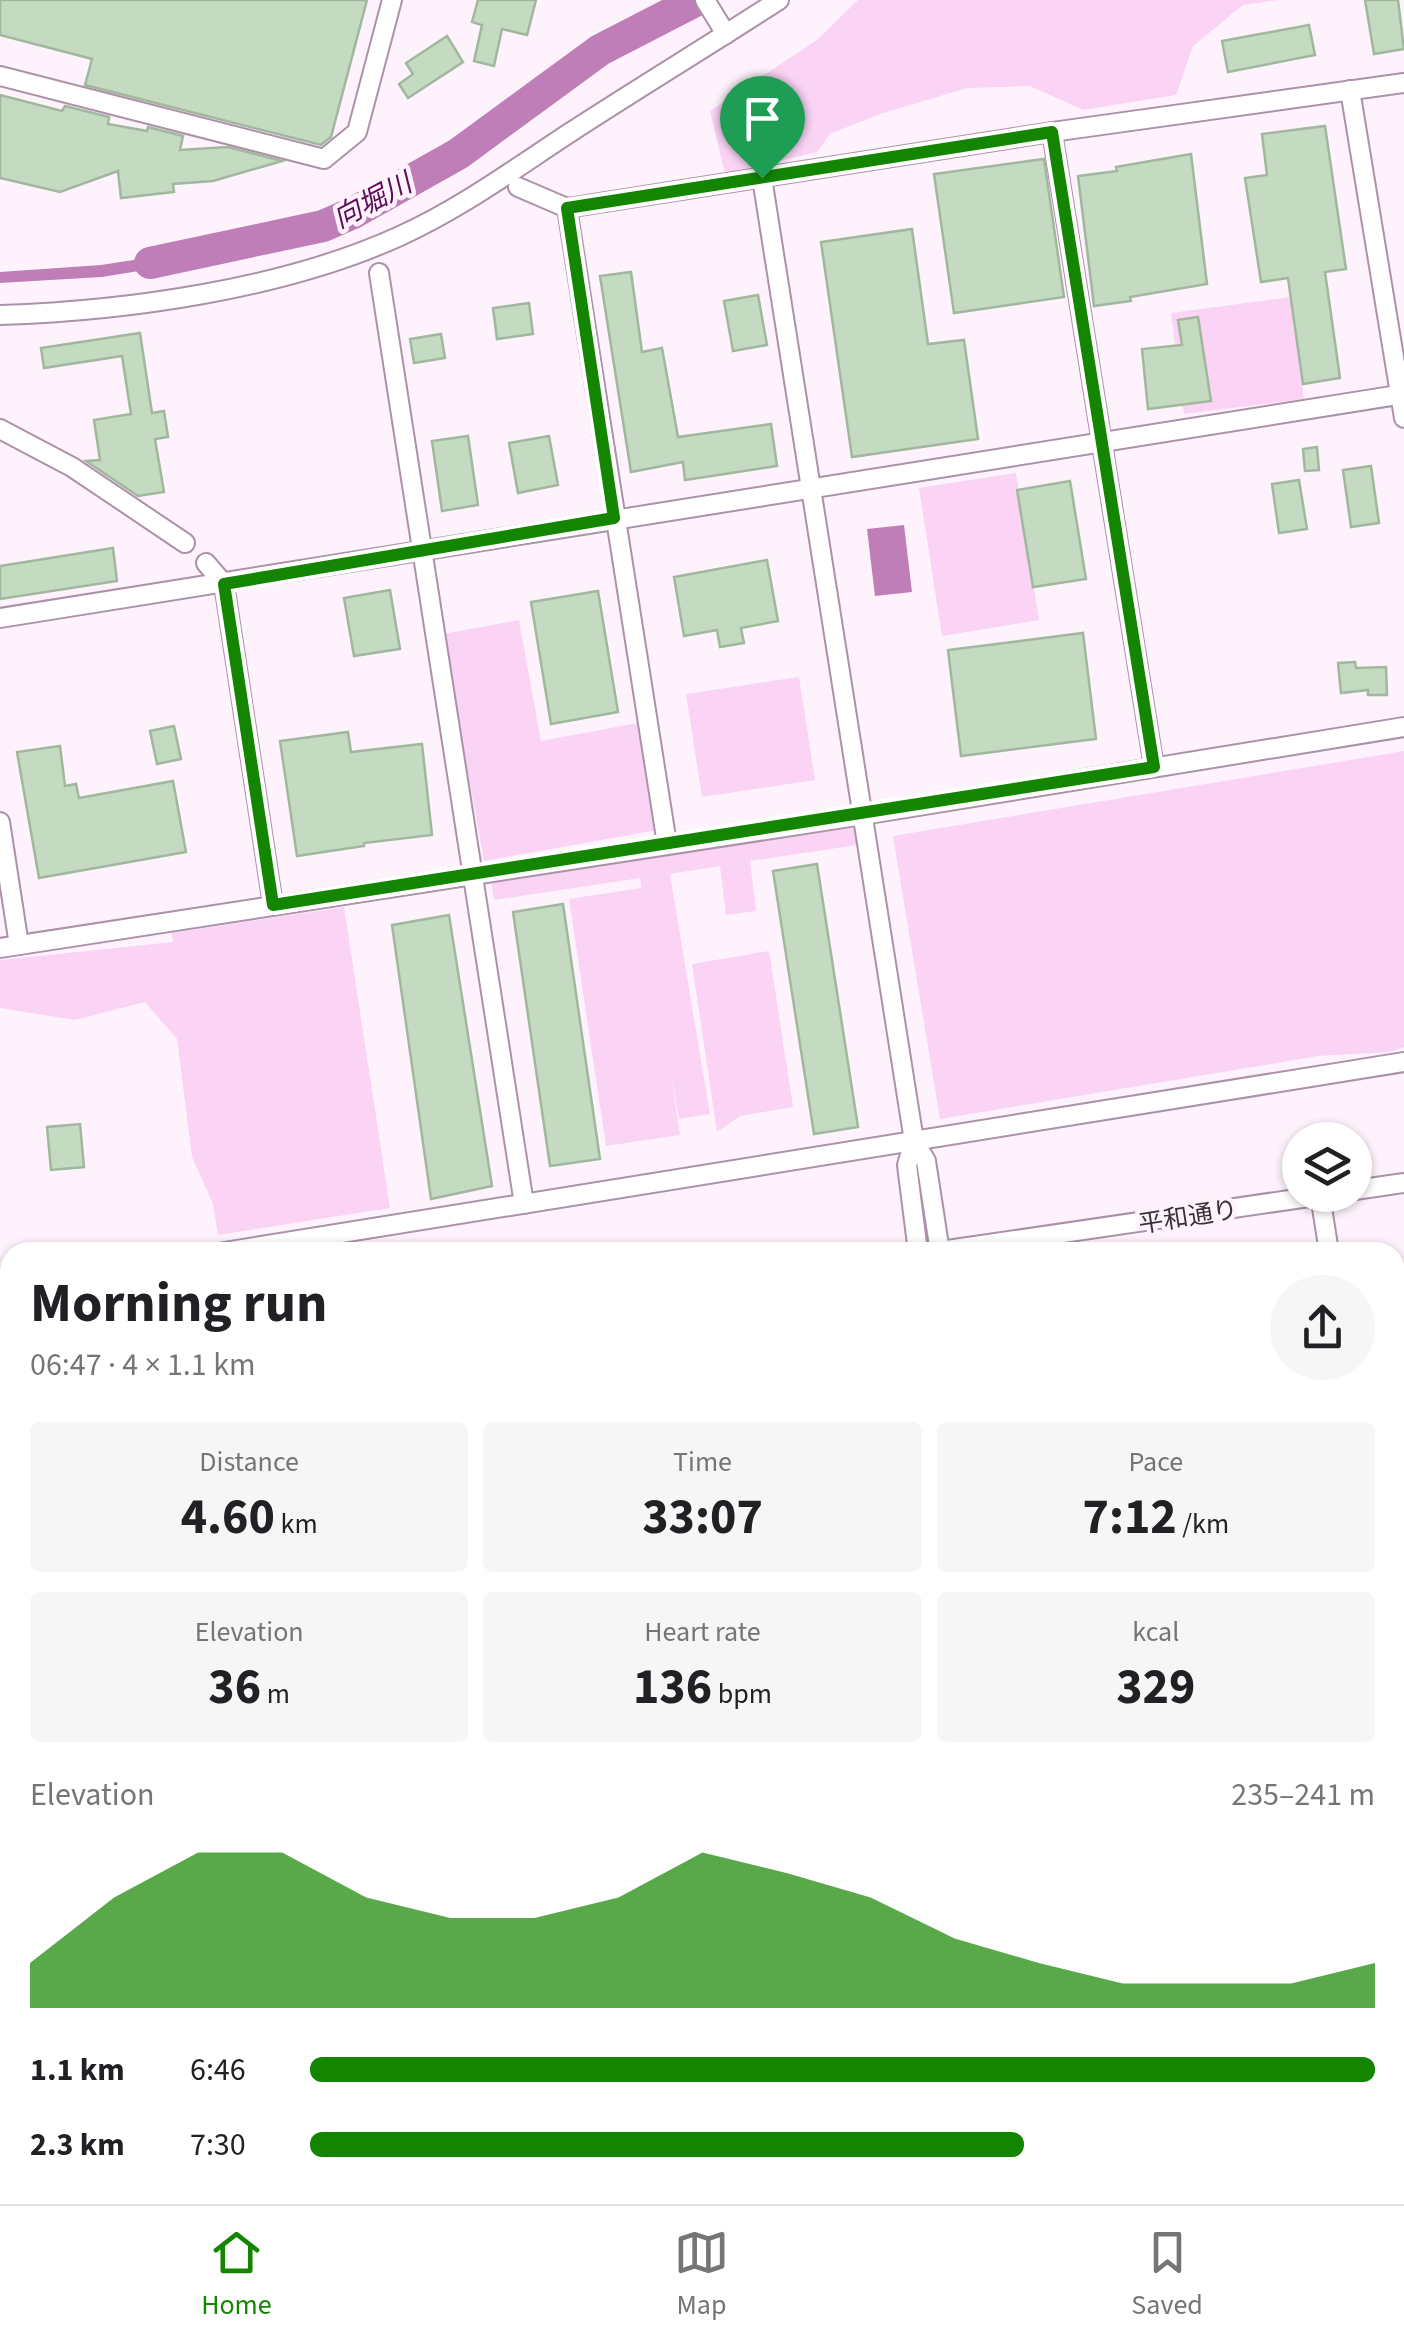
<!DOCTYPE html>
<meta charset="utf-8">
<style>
body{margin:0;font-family:"Source Sans 3","Noto Sans JP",sans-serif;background:#f6f6f6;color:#202124;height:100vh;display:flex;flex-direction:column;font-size:38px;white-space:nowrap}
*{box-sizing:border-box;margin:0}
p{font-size:32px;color:#757577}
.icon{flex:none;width:55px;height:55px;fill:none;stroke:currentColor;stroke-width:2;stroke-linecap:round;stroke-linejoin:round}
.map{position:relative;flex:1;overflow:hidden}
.sheet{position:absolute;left:0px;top:1242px;width:1405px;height:962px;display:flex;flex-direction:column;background:#fff;border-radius:30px 30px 0 0;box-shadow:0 2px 8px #0004}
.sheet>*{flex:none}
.buttons{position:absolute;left:1282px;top:1122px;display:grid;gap:20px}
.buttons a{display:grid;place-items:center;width:90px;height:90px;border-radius:50%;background:#fff;box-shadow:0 2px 8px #0004;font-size:50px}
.pin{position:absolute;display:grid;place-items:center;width:85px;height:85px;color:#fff;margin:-102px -42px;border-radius:50% 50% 50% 0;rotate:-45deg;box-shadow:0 0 10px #0007}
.pin .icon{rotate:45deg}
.round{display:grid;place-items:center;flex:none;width:105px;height:105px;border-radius:52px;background:#f6f6f6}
.head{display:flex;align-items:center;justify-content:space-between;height:170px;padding:0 30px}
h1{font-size:55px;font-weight:700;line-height:75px}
.stats{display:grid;grid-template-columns:repeat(3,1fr);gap:15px;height:170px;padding:10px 30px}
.stats div{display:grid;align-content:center;border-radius:10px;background:#f6f6f6;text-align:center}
.stats b{font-size:50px;font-weight:700}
.stats small{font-size:28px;font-weight:400}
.stats p{font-size:28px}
.chart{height:280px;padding:20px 30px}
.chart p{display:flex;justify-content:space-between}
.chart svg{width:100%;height:180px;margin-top:10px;fill:#138500;opacity:.7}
ul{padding:0 30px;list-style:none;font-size:32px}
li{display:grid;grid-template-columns:160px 120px 1fr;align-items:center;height:75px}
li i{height:25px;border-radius:12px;background:#138500}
.menu{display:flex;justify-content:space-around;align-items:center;height:140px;border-top:2px solid #e0e0e0;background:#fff;font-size:28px;color:#757577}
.menu a{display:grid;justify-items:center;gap:5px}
.menu .current{color:#138500}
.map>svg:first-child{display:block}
.green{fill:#fad3f5}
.water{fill:#c07eb9}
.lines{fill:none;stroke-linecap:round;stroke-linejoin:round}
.stream{stroke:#c07eb9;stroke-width:5}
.river{stroke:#c07eb9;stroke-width:32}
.building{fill:#c4dbc1;stroke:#a1b79e;stroke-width:2.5}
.minor-casing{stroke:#ac92a8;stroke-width:22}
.minor{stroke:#fff;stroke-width:18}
.route-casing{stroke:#fff;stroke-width:20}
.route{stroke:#138500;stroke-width:12}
.labels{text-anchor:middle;stroke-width:9;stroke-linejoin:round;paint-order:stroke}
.street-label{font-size:25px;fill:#3a3039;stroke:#fef3fc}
.water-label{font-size:28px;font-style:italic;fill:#5d0c59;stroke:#fef3fc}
</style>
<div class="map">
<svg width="1404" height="2204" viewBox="0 0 1404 2204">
<rect width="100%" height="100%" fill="#fef3fc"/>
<g class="green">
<polygon points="858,0 1278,0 1243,5 1193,46 1176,95 1083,110 1030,86 967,88 880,114 830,134 817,152 725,174 710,111 817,40"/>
<polygon points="1290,297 1304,399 1184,414 1171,313"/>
<polygon points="1016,473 1039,620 942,636 919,488"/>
<polygon points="519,620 541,741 638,723 657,830 484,861 443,634"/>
<polygon points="799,677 815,780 702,797 686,694"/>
<polygon points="1404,751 1404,1047 1390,1052 1318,1056 940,1119 893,836"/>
<polygon points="854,825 857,845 750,861 756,911 726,915 720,866 670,874 710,1114 679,1119 671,1075 680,1135 606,1146 569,899 641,888 640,878 494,900 491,879"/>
<polygon points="344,907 390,1208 218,1235 213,1204 192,1157 177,1039 145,1002 75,1020 0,1008 0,960 173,942 172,933"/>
<polygon points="769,951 793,1107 740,1116 717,1132 692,964"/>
</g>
<g class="water">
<polygon points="192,251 194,262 102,277 0,283 0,272 101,265"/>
<polygon points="904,525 912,592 875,596 867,529"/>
</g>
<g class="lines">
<g class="stream">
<polyline points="1395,2011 1404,2012"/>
<polyline points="568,2204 589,2195"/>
</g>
<polyline class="river" points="150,263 323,226 353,213 458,154 600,50 697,0"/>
</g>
<g class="building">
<polygon points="0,0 367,0 331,137 321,145 85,85 92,59 0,35"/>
<polygon points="478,0 536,0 527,35 502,29 494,66 474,61 482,25 472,22"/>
<polygon points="1365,0 1398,0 1404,49 1374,54"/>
<polygon points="1309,25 1315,55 1228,72 1222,41"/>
<polygon points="447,36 463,62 408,98 399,84 413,74 406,63"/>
<polygon points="0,95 62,111 65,106 109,117 108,124 147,131 148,127 183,136 180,150 228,147 282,161 213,181 173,184 174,192 121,198 118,171 60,192 0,178"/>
<polygon points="1325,126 1346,269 1325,272 1340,378 1303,384 1288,278 1261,282 1245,178 1267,175 1262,134"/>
<polygon points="1191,154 1207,284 1130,297 1131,301 1094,306 1078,176 1117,171 1116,167"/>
<polygon points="1044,159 1064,297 954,313 934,174"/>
<polygon points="912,229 928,344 964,340 978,439 852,457 821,242"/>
<polygon points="631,272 642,352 662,348 678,437 771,424 777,466 685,480 683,462 631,472 600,276"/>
<polygon points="758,295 767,345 733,351 724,301"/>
<polygon points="529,303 533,334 497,339 493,308"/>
<polygon points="1198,317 1211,401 1148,409 1142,349 1182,345 1178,320"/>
<polygon points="140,333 152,413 164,411 168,437 155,439 164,492 138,496 86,461 100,460 94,420 131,414 122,356 44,368 41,348"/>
<polygon points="441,334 445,358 414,363 410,339"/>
<polygon points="468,436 478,505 442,511 432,441"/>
<polygon points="549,436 558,485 518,493 509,443"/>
<polygon points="1317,447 1319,470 1305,471 1303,449"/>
<polygon points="1371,466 1379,523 1351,527 1343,470"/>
<polygon points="1299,480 1307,529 1279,533 1272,484"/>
<polygon points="1070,481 1086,579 1033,587 1017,490"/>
<polygon points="113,548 117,581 0,599 0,566"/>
<polygon points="767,560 778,621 741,628 744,643 720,647 717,630 684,636 674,577"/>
<polygon points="390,590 400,649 354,656 344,598"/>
<polygon points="598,591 618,712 551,724 531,602"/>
<polygon points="1083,633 1096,739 961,756 948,650"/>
<polygon points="1355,662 1356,668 1386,667 1387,695 1368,695 1368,690 1341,693 1338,663"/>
<polygon points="174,726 181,759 157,764 150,731"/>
<polygon points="348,732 351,752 422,744 432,835 364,843 364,846 297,856 280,741"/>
<polygon points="60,746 65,786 76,784 79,798 173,781 186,852 39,878 17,752"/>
<polygon points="817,864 858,1127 814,1134 773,871"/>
<polygon points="563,904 600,1159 550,1166 513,912"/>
<polygon points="449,915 492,1186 431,1199 392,925"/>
<polygon points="80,1124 84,1167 51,1170 47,1127"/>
</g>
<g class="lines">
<g class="minor-casing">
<g id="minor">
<polyline points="705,0 726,34"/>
<polyline points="0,76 324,159 357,132 392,0"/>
<polyline points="1350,90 1404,418"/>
<polyline points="1052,132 1154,767"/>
<polyline points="762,178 914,1141"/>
<polyline points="518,187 567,208 1052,132 1404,83"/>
<polyline points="567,208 667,844"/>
<polyline points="379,273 524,1204"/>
<path d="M0,315C127,311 284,289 400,236C462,208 517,167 574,130C642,86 711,44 779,0"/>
<polyline points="0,429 72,467 185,543"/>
<polyline points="206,563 224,584 273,905"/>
<polyline points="0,618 1404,394"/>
<polyline points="0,822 19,945"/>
<polyline points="0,948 863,815 1404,727"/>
<polyline points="1355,1190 1404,1183"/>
<polyline points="1320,1195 1329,1252"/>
<polyline points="224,1252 1404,1062"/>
<polyline points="918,1252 907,1165 914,1141 926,1161 940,1252"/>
<polyline points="934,1252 1323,1195"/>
<polyline points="0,1289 10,1287"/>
<polyline points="1395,1322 1404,1320"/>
<polyline points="0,1400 10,1399"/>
<polyline points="0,1570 10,1625"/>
<polyline points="1395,1683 1404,1742"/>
<polyline points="1395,1825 1404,1829"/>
<polyline points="1395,1897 1404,1874"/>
<polyline points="1395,1993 1404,1994"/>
<polyline points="0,2026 10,2025"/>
<polyline points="0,2146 10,2145"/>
<polyline points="0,2191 4,2204"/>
<polyline points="123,2195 125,2204"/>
<polyline points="255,2195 258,2204"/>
<polyline points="381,2195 383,2204"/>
<polyline points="498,2195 500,2204"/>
<polyline points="558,2195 562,2204"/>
<polyline points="739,2195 742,2204"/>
<polyline points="831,2195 834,2204"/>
<polyline points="528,2204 545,2195"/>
<polyline points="690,2204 711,2195"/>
<polyline points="911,2204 935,2195"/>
<polyline points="1067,2204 1067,2195"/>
</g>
</g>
<use href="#minor" class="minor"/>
</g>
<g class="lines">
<g class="route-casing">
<polygon id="route" points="1052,132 1154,767 273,905 224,584 614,518 567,208"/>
</g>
<use href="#route" class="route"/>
</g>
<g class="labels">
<g class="street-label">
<text transform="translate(1188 1216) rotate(-9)" y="9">平和通り</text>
</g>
<g class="water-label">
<text transform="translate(372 200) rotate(-28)" y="10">向堀川</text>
</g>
</g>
</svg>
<div class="buttons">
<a><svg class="icon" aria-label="layers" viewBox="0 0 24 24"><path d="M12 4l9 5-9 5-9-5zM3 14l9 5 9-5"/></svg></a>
</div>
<div class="pin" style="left:762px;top:178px;background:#1e9e55"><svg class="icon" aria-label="arrive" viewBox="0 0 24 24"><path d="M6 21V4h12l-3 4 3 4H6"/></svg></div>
<section class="sheet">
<div class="head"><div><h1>Morning run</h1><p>06:47 · 4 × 1.1 km</p></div><a class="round"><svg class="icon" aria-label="share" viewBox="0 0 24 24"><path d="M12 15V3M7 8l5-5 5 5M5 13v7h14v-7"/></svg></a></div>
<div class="stats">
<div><p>Distance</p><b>4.60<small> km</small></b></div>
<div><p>Time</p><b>33:07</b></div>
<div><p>Pace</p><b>7:12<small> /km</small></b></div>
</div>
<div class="stats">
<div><p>Elevation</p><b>36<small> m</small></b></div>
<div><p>Heart rate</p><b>136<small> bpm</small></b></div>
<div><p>kcal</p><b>329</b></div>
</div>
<div class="chart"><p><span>Elevation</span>235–241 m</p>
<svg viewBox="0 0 160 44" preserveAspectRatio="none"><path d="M0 44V33L10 17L20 6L30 6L40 17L50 22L60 22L70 17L80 6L90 11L100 17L110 27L120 33L130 38L140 38L150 38L160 33V44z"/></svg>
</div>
<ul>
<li><b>1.1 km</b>6:46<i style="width:100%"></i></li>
<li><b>2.3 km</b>7:30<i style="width:67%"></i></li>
</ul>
</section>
</div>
<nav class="menu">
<a class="current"><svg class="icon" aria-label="home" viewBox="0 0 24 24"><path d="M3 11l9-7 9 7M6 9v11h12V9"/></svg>Home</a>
<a><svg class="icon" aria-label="map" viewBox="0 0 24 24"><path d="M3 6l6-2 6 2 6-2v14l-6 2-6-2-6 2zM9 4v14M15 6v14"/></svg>Map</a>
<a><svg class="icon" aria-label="saved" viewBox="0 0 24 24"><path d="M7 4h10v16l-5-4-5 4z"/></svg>Saved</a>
</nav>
